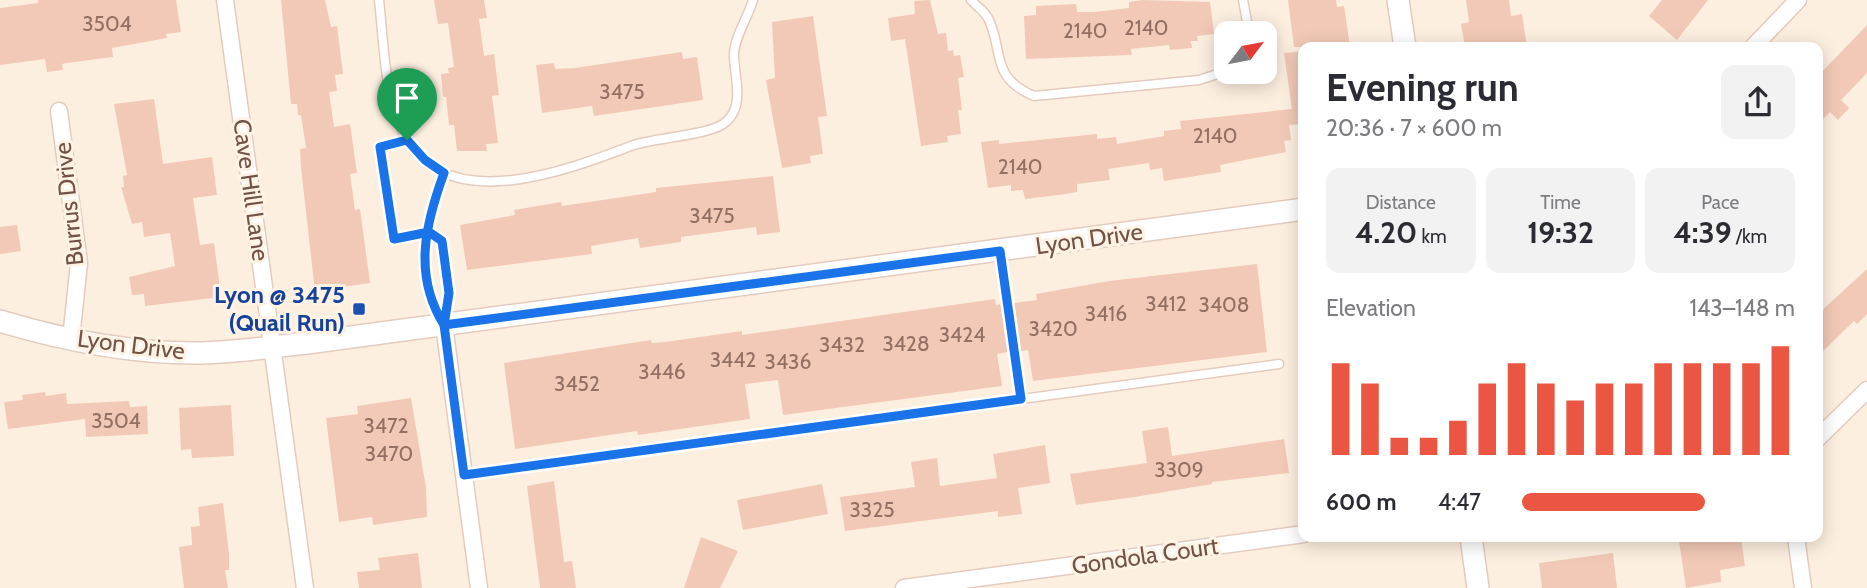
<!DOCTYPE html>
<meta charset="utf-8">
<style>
body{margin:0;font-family:Cabin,sans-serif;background:#f2f2f3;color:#2b2b33;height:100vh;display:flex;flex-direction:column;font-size:26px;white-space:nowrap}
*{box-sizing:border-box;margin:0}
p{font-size:23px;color:#7c7c81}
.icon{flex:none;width:38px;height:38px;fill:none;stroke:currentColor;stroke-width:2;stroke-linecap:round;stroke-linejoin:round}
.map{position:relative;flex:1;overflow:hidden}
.sheet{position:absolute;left:1298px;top:42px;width:525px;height:500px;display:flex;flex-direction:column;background:#fff;border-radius:14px;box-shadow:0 4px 18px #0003}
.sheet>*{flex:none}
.needle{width:46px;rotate:58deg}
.fabs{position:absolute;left:1214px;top:21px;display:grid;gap:14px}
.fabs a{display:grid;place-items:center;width:63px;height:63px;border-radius:14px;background:#fff;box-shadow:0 4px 18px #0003;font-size:35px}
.pin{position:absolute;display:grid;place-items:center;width:60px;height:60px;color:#fff;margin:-72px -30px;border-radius:50% 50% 50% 0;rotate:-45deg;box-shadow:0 0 7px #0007}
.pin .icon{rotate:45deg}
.round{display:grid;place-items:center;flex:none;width:74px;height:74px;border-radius:14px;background:#f2f2f3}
.headline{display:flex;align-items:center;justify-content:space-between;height:119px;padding:0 28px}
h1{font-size:38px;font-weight:700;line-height:52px}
.figures{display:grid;grid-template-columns:repeat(3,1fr);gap:10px;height:119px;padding:7px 28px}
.figures div{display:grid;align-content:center;border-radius:14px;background:#f2f2f3;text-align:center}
.figures b{font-size:30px;font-weight:700}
.figures small{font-size:19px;font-weight:400}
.figures p{font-size:19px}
.chart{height:196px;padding:14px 28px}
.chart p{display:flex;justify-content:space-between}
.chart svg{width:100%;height:126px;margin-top:7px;stroke:#ea5642;stroke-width:6}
ul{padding:0 28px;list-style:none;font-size:23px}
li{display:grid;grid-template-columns:112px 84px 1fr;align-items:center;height:52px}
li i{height:18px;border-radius:9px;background:#ea5642}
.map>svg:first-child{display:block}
.building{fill:#f2c9b7}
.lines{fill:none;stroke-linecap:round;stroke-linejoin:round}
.service-casing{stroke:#e3ccbf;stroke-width:11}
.minor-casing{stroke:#e3ccbf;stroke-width:19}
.tertiary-casing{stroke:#e3ccbf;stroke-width:24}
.service{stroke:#fff;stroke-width:8}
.minor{stroke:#fff;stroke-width:16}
.tertiary{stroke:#fff;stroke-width:21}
.route-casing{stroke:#fff;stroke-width:14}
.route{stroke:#1a73e8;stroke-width:9}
.transit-dot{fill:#1a4fb4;stroke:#fff3e6;stroke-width:2.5}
.labels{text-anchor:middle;stroke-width:6;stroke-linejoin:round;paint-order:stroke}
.number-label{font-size:21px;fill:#937063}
.street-label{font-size:24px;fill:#735247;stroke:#fff3e6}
.transit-label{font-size:24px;font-weight:bold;fill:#164399;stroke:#fff3e6;text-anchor:end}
</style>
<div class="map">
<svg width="1867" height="588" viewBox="0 0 1867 588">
<rect width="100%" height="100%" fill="#fdefe0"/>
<g class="building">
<polygon points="38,0 176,0 181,32 166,34 167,38 112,48 113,57 67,63 62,64 63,70 47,72 45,59 0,65 0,8 38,3"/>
<polygon points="281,0 325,0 331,27 337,26 343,74 335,75 337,91 329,92 334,127 350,124 357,173 350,174 355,210 360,209 370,283 315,291 301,168 300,149 306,148 301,115 298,115 297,104 291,104"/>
<polygon points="434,0 484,0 487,18 479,19 484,56 494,54 499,95 492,96 498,143 486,144 487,151 457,151 454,125 449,125 446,97 443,97 441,74 449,73 448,68 454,67 448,23 438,24"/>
<polygon points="930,0 938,34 946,33 948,51 953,50 954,56 960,55 964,77 958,78 962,110 958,110 961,134 947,136 948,142 921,146 905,39 891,41 888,18 915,14 914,1"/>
<polygon points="1143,0 1210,2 1214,34 1197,36 1198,41 1191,41 1192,48 1170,50 1169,45 1131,49 1132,55 1026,59 1024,16 1036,15 1036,6 1076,4 1077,12 1094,12 1129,8 1129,2"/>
<polygon points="1288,0 1336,0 1337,7 1344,6 1350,47 1294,47"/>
<polygon points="1466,0 1509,0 1511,16 1522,14 1527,47 1485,47 1484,43 1465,46 1461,24 1469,22"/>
<polygon points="1662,0 1708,0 1677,40 1649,16"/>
<polygon points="813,16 827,116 818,117 823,154 810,156 811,163 782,168 766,80 775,78 772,22"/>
<polygon points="1867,25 1867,73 1841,100 1849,108 1838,120 1830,112 1818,124 1818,76"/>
<polygon points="1304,51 1304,124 1289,125 1291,140 1284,141 1286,152 1220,165 1221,172 1164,181 1162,168 1150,170 1149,163 1108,169 1110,180 1077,184 1077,192 1059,195 1025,199 1023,190 1011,191 1011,185 988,188 981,142 999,140 999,144 1097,134 1097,139 1116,137 1117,144 1164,136 1164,131 1181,129 1180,121 1292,109 1284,53"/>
<polygon points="682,52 683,59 697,57 703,100 594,116 592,106 542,113 536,65 554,63 555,69 575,68"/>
<polygon points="154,99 163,164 212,157 217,195 193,198 200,245 214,243 221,297 145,306 144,294 132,295 129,277 175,266 170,233 144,237 142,222 132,224 121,187 124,187 123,176 127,175 114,104"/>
<polygon points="773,176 780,232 757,235 756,227 681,237 681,242 640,248 638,238 591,246 592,254 467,270 460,225 515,215 514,210 561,202 562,206 656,192 656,188"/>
<polygon points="17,225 21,251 0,254 0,227"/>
<polygon points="1257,264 1267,352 1033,381 1028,350 1021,351 1014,303 1037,300 1036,294 1109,281"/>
<polygon points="1867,269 1867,314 1857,324 1854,321 1818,356 1818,314"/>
<polygon points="995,299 996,305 1001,304 1008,352 997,354 1002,386 783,415 778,380 745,384 750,419 638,435 637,431 515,449 504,363 651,340 652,343 665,342 742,331 742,335"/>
<polygon points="45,392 46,396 66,393 67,404 129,401 130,407 147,406 148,434 86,437 85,419 8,429 4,402 23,400 22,395"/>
<polygon points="411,398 426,488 427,517 373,525 372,517 339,522 326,418 358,414 357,406"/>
<polygon points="231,405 234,456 192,458 191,449 181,450 179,408"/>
<polygon points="1168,427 1172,456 1284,439 1289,473 1212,482 1212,484 1135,497 1076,505 1070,474 1147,463 1142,431"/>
<polygon points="1045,445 1050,483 1018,488 1022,514 998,517 998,511 845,531 840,497 915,487 911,462 937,458 940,486 997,478 993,454"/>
<polygon points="554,481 564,562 572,561 576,588 540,588 527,486"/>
<polygon points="822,484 828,514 743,530 737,500"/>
<polygon points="223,503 229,554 229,570 225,570 228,588 184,588 179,547 192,545 191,527 200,526 198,507"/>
<polygon points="701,537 738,551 720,588 684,588"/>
<polygon points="1699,537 1741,537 1745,566 1720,570 1721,582 1686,588 1679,541"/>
<polygon points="418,553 422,588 359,588 357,572 380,570 378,558"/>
<polygon points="1613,553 1617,588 1542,588 1539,563"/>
</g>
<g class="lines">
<g class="service-casing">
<g id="service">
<path d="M379,0C384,44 384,100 407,140C451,215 568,170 631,146C655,137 712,136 727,121C745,104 734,76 734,55C734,38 748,17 753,0"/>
<path d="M971,0C977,7 985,11 989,20C1004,53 990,77 1034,96L1199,80L1227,71"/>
<polyline points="1243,0 1249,33"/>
<polyline points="407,140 380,147 394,239 429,232 442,241 449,293 444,323"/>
<polyline points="1000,251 1021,399"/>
<path d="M443,324C413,275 425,224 444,173"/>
<polyline points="464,475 1279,364"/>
</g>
</g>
<g class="minor-casing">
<g id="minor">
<polyline points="225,0 305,588"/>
<polyline points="1753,47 1798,0"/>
<polyline points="59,111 79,263 71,339"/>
<polyline points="444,325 479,588"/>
<polyline points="1818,438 1867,390"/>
<polyline points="1796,537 1803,588"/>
<polyline points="904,588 1304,534"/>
</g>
</g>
<g class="tertiary-casing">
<g id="tertiary">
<polyline points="1398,0 1405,47"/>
<path d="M0,321C63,340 129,353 195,353C232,353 270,347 307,343L1304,209"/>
<polyline points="1471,537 1478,588"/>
</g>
</g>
<use href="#service" class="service"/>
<use href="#minor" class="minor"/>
<use href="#tertiary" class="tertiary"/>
</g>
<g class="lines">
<g class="route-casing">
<path id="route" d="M407,140L425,160L444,173C425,225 413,275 444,325L1000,251L1021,399L464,475L444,325L449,293L442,241L429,232L394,239L380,147L407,140"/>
</g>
<use href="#route" class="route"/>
</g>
<rect class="transit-dot" x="352" y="302" width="14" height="14" rx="3.5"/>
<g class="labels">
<g class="number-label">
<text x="107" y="31">3504</text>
<text x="1146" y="35">2140</text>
<text x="1085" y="38">2140</text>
<text x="622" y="99">3475</text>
<text x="1215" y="143">2140</text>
<text x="1020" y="174">2140</text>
<text x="712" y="223">3475</text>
<text x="1166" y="311">3412</text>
<text x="1224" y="312">3408</text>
<text x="1106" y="321">3416</text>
<text x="1053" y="336">3420</text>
<text x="962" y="342">3424</text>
<text x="906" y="351">3428</text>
<text x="842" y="352">3432</text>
<text x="733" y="367">3442</text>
<text x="788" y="369">3436</text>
<text x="662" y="379">3446</text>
<text x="577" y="391">3452</text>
<text x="116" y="428">3504</text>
<text x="386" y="433">3472</text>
<text x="389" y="461">3470</text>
<text x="1179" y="477">3309</text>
<text x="872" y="517">3325</text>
</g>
<g class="street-label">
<text transform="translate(251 190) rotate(82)" y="8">Cave Hill Lane</text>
<text transform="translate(69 204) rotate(-96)" y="8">Burrus Drive</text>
<text transform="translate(1089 239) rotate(-8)" y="8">Lyon Drive</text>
<text transform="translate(131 345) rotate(7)" y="8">Lyon Drive</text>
<text transform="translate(1145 556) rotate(-8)" y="8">Gondola Court</text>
</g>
<g class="transit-label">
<text x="345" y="303">Lyon @ 3475<tspan x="345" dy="28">(Quail Run)</tspan></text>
</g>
</g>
</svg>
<div class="fabs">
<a><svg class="needle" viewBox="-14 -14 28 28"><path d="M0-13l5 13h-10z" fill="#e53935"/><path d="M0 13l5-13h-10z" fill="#7c7c81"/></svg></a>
</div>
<div class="pin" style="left:407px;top:140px;background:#1e9e55"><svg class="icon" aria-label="arrive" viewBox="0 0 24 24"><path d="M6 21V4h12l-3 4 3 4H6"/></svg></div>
<section class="sheet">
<div class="headline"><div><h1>Evening run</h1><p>20:36 · 7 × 600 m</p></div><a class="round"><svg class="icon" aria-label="share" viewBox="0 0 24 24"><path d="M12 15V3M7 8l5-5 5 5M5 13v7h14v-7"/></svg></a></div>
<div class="figures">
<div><p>Distance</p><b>4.20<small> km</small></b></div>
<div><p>Time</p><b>19:32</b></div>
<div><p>Pace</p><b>4:39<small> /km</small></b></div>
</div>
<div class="chart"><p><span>Elevation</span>143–148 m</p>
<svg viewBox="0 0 160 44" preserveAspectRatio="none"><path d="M5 44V12M15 44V19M25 44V38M35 44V38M45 44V32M55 44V19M65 44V12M75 44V19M85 44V25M95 44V19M105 44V19M115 44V12M125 44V12M135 44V12M145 44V12M155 44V6"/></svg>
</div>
<ul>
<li><b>600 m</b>4:47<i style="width:67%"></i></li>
</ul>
</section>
</div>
